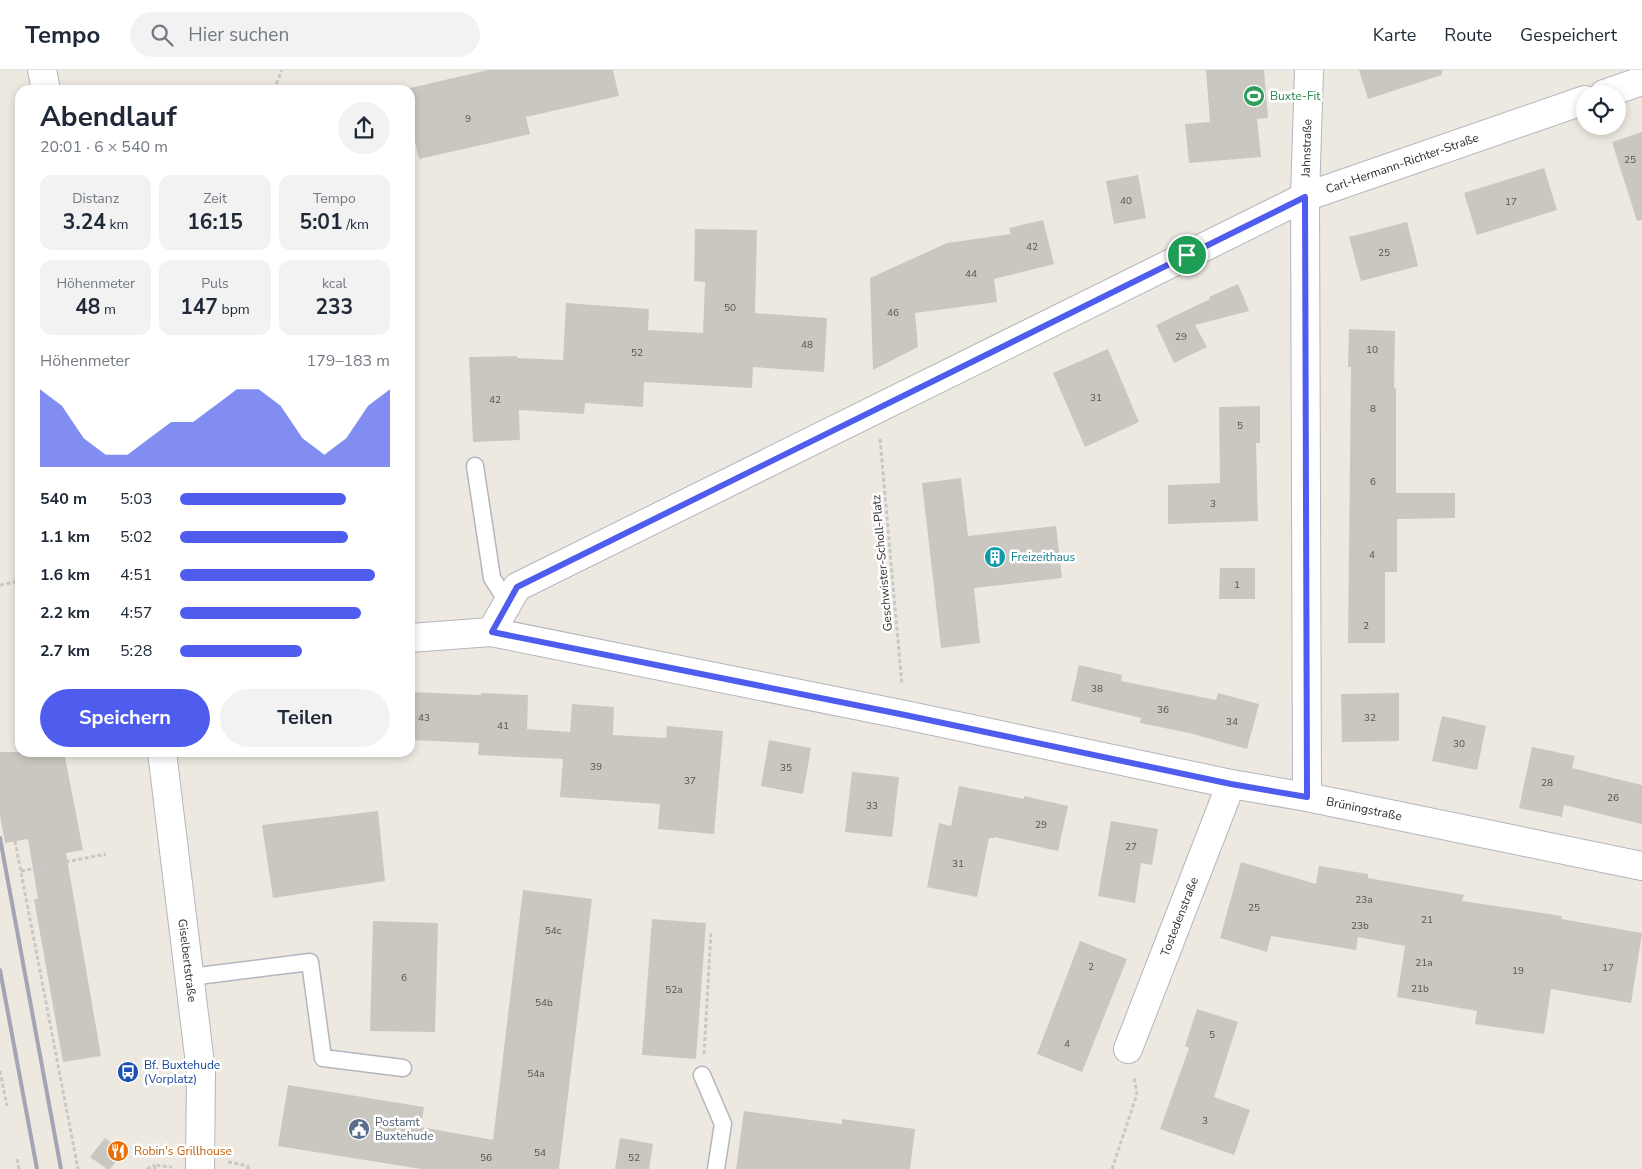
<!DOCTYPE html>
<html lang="de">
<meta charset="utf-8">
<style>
body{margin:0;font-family:"Nunito Sans",sans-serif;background:#f2f2f3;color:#1f2937;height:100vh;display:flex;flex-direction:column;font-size:19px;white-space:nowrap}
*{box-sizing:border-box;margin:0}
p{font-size:16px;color:#747a83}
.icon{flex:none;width:28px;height:28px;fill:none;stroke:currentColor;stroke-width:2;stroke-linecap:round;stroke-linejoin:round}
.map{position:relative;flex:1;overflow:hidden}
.drawer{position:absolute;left:15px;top:15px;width:400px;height:672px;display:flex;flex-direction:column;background:#fff;border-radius:15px;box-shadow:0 2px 8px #0003}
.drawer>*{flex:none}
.tools{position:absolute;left:1576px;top:15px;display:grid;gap:10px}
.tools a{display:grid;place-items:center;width:50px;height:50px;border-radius:50%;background:#fff;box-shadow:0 2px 8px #0003;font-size:25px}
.pin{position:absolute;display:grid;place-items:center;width:42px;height:42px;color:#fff;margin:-21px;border:2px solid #fff;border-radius:50%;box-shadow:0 1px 5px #0007}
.round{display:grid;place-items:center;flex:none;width:52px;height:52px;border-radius:26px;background:#f2f2f3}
.overview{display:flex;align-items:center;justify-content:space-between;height:85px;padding:0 25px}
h1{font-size:28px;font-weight:700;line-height:38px}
.figures{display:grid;grid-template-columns:repeat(3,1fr);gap:8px;height:85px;padding:5px 25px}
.figures div{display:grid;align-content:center;border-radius:12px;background:#f2f2f3;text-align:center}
.figures b{font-size:21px;font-weight:700}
.figures small{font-size:14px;font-weight:400}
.figures p{font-size:14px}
.chart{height:140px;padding:10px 25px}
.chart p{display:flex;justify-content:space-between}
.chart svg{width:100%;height:90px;margin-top:5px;fill:#4e5ded;opacity:.7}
.primary-button{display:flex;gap:10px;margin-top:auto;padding:10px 25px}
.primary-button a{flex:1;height:58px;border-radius:30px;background:#4e5ded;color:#fff;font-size:20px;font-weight:700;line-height:58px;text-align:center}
.primary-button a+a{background:#f2f2f3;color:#1f2937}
ul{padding:0 25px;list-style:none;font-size:16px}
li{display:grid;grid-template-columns:80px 60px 1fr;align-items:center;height:38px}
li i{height:12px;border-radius:6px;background:#4e5ded}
header{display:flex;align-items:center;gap:30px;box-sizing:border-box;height:70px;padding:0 25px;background:#fff;border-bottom:1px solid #e0e1e3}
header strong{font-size:24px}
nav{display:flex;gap:28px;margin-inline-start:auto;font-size:18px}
.search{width:350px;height:45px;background:#f2f2f3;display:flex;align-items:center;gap:12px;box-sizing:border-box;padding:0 18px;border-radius:28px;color:#747a83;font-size:19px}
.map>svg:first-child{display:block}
.building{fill:#c9c7bf}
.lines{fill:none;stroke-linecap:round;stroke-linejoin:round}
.service-casing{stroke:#b4b5bf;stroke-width:19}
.minor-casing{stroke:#b4b5bf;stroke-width:30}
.path{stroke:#c8c8c8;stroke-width:3;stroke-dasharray:4 2.5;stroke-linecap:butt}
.service{stroke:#fff;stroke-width:16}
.minor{stroke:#fff;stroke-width:28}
.rail{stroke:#a3a4b5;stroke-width:4}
.route-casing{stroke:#fff;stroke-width:10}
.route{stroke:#4e5ded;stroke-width:6}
.labels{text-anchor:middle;stroke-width:5;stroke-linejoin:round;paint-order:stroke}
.number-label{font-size:10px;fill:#545452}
.leisure-label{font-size:12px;fill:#27864d;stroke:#fff;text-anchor:start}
.street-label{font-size:12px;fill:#2d2d2d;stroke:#fff}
.culture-label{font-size:12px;fill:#0d838f;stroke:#fff;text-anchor:start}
.transit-label{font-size:12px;fill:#164399;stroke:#fff;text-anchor:start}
.service-label{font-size:12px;fill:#4e5e75;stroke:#fff;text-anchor:start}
.food-label{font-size:12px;fill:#c56008;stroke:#fff;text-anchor:start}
</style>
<header>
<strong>Tempo</strong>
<div class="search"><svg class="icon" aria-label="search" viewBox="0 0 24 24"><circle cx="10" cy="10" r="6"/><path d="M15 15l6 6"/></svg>Hier suchen</div>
<nav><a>Karte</a><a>Route</a><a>Gespeichert</a></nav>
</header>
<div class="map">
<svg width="1642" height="1099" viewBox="0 0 1642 1099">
<rect width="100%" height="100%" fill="#ede9e1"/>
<g class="building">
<polygon points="488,0 613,0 619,26 526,47 530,64 419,89 410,51 410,18"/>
<polygon points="1206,0 1264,0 1268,48 1257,49 1261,87 1189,93 1185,54 1210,52"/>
<polygon points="1359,0 1442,0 1442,5 1368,29"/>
<polygon points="1642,62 1642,150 1637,151 1612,72"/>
<polygon points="1544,98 1557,140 1477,165 1464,123"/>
<polygon points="1138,105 1146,148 1114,154 1106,111"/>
<polygon points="1043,150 1054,194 994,209 997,232 915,243 918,277 873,300 870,208 947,173 1011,164 1009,158"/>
<polygon points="1407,152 1418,196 1361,211 1349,167"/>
<polygon points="695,159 757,160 755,243 827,248 824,302 753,297 752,318 644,312 643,337 585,333 584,344 519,340 520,370 473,372 469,287 517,286 517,288 563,290 566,233 649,239 648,260 703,263 705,212 694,211"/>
<polygon points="1238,214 1249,241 1195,255 1207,277 1174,293 1156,255 1210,229 1209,227"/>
<polygon points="1349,259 1395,261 1394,318 1396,318 1396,423 1455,423 1455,448 1397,449 1397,502 1385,502 1385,573 1348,573 1351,297 1348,297"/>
<polygon points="1108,279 1139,352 1085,377 1053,303"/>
<polygon points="1260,336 1260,373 1256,373 1258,451 1168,454 1168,415 1220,413 1219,337"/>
<polygon points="961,408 968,466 1056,456 1062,508 974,518 980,573 941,578 922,413"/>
<polygon points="1220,498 1255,498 1255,529 1219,529"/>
<polygon points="1079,595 1122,605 1121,611 1216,630 1218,623 1259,634 1247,679 1189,663 1140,653 1141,648 1071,631"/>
<polygon points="410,622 481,625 481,623 528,625 527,659 570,662 572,634 614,637 613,665 666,668 667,656 723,661 714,764 658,759 660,734 560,727 563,689 478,685 479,673 410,670"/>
<polygon points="1399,623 1399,671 1342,672 1341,624"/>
<polygon points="1442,646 1486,656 1477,700 1432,691"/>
<polygon points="769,670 811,678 803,724 761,716"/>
<polygon points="1532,677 1575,686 1572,698 1642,715 1642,754 1564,735 1562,747 1519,738"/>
<polygon points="0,682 64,682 83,780 66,783 101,986 63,992 34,829 38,829 28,769 5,773 0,745"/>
<polygon points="852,702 899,707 892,767 845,762"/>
<polygon points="959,716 1024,729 1024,726 1068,736 1058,781 994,767 994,768 989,768 977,827 927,817 939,753 951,756"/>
<polygon points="378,741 385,811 273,828 262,755"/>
<polygon points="1111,751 1158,759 1152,795 1141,793 1135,833 1098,826"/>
<polygon points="1241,792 1316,814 1319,796 1368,804 1368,808 1464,825 1462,831 1562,846 1561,849 1642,863 1631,933 1551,919 1544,964 1475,954 1477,941 1397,927 1405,876 1358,867 1356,880 1271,866 1267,882 1220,868"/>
<polygon points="523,820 592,829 559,1099 421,1099 278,1076 288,1015 424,1037 421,1057 493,1070"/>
<polygon points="652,849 706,853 696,989 642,985"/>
<polygon points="373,851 438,853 435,962 370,961"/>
<polygon points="1080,871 1127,889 1082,1002 1037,984"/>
<polygon points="1197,939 1238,952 1214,1027 1250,1040 1234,1085 1160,1059 1189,978 1185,976"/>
<polygon points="744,1041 842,1054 842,1049 915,1059 910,1099 736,1099"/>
<polygon points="105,1068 124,1082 110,1099 107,1099 90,1087"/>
<polygon points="620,1068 653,1074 649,1099 615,1099"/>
</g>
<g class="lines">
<g class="service-casing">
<g id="service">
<polyline points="475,396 492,508 508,533"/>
<polyline points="190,907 310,892 323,988 403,998"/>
<polyline points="702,1005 723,1054 716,1099"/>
</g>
</g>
<g class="minor-casing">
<g id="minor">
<polyline points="42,0 46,20"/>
<polyline points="1604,24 1642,11"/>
<path id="s1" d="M491,562L517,517L1305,127L1585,30"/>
<path id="s2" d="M410,568L491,562L905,645L1231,714L1307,727L1642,796"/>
<path id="s3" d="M162,682L201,1002L200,1099"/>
<path id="s4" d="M1307,727L1305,127L1309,0"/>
<path id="s5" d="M1128,979L1231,714"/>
</g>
</g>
<g class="path">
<polyline points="274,20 282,0"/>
<polyline points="880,369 902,615"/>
<polyline points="0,515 20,511"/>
<polyline points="15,771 78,1099"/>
<polyline points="21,801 106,784"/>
<polyline points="704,984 711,862"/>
<polyline points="0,1001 7,1036"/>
<polyline points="17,1089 19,1099"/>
<polyline points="228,1092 248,1096 248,1099"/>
<polyline points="147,1099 154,1095"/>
<polyline points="155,1099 154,1095 172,1097"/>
<polyline points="1112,1099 1137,1024 1134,1007"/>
</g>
<use href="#service" class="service"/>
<use href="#minor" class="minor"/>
<g class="rail">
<polyline points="0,768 61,1099"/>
<polyline points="0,900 37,1099"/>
</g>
</g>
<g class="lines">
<g class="route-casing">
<polygon id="route" points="1305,127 1307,727 1231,714 905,645 492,562 517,517"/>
</g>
<use href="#route" class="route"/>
</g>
<defs>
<g id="stadium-disc" transform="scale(1.125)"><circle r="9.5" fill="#2e9e5b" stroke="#fff"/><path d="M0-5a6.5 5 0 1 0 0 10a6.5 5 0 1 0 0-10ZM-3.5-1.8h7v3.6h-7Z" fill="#fff"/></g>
<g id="building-disc" transform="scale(1.125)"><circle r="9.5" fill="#0f9aa8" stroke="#fff"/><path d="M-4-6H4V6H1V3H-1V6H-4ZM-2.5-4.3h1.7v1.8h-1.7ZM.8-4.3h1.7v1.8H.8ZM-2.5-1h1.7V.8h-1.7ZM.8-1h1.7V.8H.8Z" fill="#fff"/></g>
<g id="bus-disc" transform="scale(1.125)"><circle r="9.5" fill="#1a4fb4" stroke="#fff"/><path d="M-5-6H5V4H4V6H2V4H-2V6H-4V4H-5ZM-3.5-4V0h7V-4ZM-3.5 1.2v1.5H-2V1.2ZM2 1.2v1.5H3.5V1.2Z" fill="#fff"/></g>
<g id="civic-disc" transform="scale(1.125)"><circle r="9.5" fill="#5c6f8a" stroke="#fff"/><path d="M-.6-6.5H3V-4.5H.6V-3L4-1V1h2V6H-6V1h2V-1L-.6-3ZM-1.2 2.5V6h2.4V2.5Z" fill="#fff"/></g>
<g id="restaurant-disc" transform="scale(1.125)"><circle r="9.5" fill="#e8710a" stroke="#fff"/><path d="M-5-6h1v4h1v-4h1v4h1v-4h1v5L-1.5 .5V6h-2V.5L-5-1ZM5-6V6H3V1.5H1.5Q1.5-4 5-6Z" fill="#fff"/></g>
</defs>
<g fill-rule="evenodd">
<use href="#stadium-disc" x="1254" y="26"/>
<use href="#building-disc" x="995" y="487"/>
<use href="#bus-disc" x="128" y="1002"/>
<use href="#civic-disc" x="359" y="1059"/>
<use href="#restaurant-disc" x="118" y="1081"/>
</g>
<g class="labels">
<g class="number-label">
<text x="468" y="52">9</text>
<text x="1630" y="93">25</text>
<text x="1126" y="134">40</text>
<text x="1511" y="135">17</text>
<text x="1032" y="180">42</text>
<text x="1384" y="186">25</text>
<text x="971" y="207">44</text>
<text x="730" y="241">50</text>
<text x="893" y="246">46</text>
<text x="1181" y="270">29</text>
<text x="807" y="278">48</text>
<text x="1372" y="283">10</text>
<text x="637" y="286">52</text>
<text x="1096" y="331">31</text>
<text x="495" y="333">42</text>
<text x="1373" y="342">8</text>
<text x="1240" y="359">5</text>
<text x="1373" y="415">6</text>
<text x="1213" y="437">3</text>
<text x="1372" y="488">4</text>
<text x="1237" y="518">1</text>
<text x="1366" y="559">2</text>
<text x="1097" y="622">38</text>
<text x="1163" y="643">36</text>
<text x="424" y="651">43</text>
<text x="1370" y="651">32</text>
<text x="1232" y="655">34</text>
<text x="503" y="659">41</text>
<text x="1459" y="677">30</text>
<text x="596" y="700">39</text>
<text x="786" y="701">35</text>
<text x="690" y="714">37</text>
<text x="1547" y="716">28</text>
<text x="1613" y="731">26</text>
<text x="872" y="739">33</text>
<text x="1041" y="758">29</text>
<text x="1131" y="780">27</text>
<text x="958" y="797">31</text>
<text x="1364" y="833">23a</text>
<text x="1254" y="841">25</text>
<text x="1427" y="853">21</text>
<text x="1360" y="859">23b</text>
<text x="553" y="864">54c</text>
<text x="1424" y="896">21a</text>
<text x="1091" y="900">2</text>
<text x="1608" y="901">17</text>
<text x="1518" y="904">19</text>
<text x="404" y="911">6</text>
<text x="1420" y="922">21b</text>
<text x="674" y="923">52a</text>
<text x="544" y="936">54b</text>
<text x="1212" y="968">5</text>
<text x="1067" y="977">4</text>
<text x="536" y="1007">54a</text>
<text x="1205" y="1054">3</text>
<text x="540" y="1086">54</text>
<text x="486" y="1091">56</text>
<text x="634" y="1091">52</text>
</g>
<g class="leisure-label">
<text x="1270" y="30">Buxte-Fit</text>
</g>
<g class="street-label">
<text dy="4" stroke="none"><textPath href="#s4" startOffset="649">Jahnstraße</textPath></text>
<text dy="4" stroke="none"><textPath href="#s1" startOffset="1034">Carl-Hermann-Richter-Straße</textPath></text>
<text transform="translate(882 493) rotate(-95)" y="4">Geschwister-Scholl-Platz</text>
<text dy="4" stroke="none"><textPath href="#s2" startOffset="972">Brüningstraße</textPath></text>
<text dy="4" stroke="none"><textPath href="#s5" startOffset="142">Tostedenstraße</textPath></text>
<text dy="4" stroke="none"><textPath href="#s3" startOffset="210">Giselbertstraße</textPath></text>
</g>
<g class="culture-label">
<text x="1011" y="491">Freizeithaus</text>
</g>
<g class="transit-label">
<text x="144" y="999">Bf. Buxtehude<tspan x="144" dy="14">(Vorplatz)</tspan></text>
</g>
<g class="service-label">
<text x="375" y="1056">Postamt<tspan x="375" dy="14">Buxtehude</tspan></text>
</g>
<g class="food-label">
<text x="134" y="1085">Robin's Grillhouse</text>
</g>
</g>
</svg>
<div class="tools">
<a><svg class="icon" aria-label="locate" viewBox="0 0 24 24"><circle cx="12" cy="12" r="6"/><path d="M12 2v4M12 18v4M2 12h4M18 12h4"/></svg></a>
</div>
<div class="pin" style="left:1187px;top:185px;background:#1e9e55"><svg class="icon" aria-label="arrive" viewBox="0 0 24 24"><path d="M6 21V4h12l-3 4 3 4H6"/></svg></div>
<section class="drawer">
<div class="overview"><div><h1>Abendlauf</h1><p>20:01 · 6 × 540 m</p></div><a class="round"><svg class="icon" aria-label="share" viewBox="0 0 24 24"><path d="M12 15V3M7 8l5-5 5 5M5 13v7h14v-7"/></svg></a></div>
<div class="figures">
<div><p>Distanz</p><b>3.24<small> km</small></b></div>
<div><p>Zeit</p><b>16:15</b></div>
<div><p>Tempo</p><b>5:01<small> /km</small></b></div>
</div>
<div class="figures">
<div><p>Höhenmeter</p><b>48<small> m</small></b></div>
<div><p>Puls</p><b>147<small> bpm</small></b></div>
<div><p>kcal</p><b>233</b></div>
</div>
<div class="chart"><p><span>Höhenmeter</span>179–183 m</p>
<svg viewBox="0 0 160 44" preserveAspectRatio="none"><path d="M0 44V6L10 14L20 30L30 38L40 38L50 30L60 22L70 22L80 14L90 6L100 6L110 14L120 30L130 38L140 30L150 14L160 6V44z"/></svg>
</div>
<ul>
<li><b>540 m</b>5:03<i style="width:79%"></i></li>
<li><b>1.1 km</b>5:02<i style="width:80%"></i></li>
<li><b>1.6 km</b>4:51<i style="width:93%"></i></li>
<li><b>2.2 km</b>4:57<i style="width:86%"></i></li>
<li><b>2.7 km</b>5:28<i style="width:58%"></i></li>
</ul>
<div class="primary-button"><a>Speichern</a><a>Teilen</a></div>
</section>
</div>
